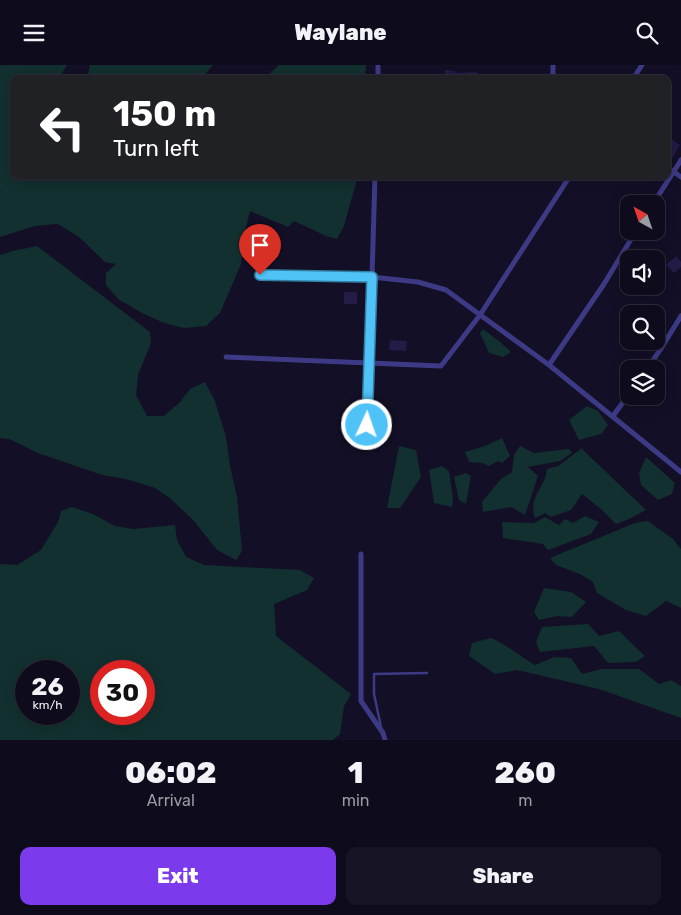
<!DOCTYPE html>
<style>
body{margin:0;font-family:Rubik,sans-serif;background:#171425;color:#f1f3f6;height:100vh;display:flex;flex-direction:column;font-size:19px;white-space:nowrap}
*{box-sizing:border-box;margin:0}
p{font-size:16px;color:#9b9ba3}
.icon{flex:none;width:28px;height:28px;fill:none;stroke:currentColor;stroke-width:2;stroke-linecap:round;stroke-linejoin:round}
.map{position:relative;height:675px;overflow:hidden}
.drawer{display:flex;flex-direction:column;background:#0e0b1c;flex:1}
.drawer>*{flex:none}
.guide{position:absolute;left:10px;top:10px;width:661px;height:105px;border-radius:10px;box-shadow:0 2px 12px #0003,0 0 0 1px #2e2b3b;background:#202124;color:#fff;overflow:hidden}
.needle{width:32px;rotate:320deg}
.controls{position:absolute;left:620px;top:130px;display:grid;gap:10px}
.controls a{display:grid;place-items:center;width:45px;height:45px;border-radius:10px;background:#0e0b1c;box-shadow:0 2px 12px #0003,0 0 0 1px #2e2b3b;font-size:25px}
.speed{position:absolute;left:15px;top:595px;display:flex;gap:10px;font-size:25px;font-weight:700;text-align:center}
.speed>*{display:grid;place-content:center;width:65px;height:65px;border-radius:50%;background:#0e0b1c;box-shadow:0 2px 12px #0003,0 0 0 1px #2e2b3b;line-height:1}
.speed small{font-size:12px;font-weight:400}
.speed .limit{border:8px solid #d22;background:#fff;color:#111}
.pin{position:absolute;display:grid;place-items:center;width:42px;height:42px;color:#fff;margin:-51px -21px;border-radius:50% 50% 50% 0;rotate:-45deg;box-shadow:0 0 5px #0007}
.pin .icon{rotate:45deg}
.me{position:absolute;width:55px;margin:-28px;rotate:3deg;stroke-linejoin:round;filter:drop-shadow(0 0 4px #0008)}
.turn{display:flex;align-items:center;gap:18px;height:105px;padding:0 20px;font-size:22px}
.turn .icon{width:65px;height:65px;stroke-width:2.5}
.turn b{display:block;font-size:35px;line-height:42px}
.eta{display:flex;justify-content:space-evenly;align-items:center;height:85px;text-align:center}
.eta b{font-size:30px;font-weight:800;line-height:35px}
.primary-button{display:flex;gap:10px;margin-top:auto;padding:10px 20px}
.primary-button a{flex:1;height:58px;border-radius:10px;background:#7c3aed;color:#fff;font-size:20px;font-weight:800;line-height:58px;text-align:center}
.primary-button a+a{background:#171425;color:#f1f3f6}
header{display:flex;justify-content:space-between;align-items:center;height:65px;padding:0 20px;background:#0e0b1c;font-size:22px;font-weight:800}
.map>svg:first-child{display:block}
.green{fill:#12302f;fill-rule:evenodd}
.building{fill:#241b47}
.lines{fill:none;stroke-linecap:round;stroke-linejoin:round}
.service{stroke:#3d3a85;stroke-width:2.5}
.minor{stroke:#3d3a85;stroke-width:5}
.route-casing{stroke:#337fa1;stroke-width:12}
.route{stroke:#4fc3f7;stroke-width:9}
</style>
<header><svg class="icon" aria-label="menu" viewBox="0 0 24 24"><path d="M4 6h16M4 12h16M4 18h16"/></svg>Waylane<svg class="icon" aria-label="search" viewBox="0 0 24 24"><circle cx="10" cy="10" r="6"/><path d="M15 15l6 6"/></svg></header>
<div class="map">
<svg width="681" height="675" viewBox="0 0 681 675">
<rect width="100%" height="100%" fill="#130f26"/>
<path class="green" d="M0 0H67L61 10 62 14H14V111H358L344 161 337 174 326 171 294 156 288 162 250 146 245 167 241 199 220 248 206 261 184 263 164 258 142 248 118 234 106 220V208L116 199 105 197 79 172 58 159 35 161 0 172Z
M90 0H213L201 14H87Z
M279 0H366L365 14H264Z
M37 181 150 267 151 278 138 310 136 330 147 351H164L180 337 190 324 205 317 215 336 226 372 230 401 237 432 242 486 236 495 217 485 194 456 171 434 155 423 126 414 102 410 38 388 9 374 0 373V190L13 186Z
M483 264 500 277 511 287 503 292 489 288 480 268Z
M587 341 598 346 608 360 601 369 579 375 569 355Z
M502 373 510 391 502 398 498 396 489 401 482 398 469 397 465 387 485 381Z
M399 381 416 385 421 412 400 443H387Z
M520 381 534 388 569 384 572 388 560 396 528 402 538 411 525 450 511 442 483 447 482 437 501 414 512 407 514 390Z
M582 383V384L646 445 629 454 616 459 601 444 582 429 571 445 551 452 545 448 535 453C528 431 545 424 547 404L558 401Z
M646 392 675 418 672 429 658 435 641 420 639 408Z
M442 401 449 406 453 434 452 442 434 438 429 405Z
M466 408 471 411 466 439 459 435 454 412Z
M72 442 93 449 115 461 133 464 175 460 177 475 186 492 204 500 300 505 314 513 307 525 274 539 276 571 351 629 344 641 340 669 333 675H0V499L17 500 41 485 58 457 61 446ZM26 606H69V649H26ZM101 606H144V649H101Z
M585 451 599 457 591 469 548 485 543 479 503 473 502 457 534 458 545 452 559 460 565 454 573 458Z
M648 456 673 474 681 484V543L666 536 646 551 626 545 597 528 593 517 580 509 556 500 550 493 635 458Z
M544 523 571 527 586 537 572 552 557 551 539 555 534 547Z
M588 559 599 571 619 566 645 591 636 597 608 598 594 581 540 587 536 577 542 562Z
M491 573C507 580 520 591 535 600L554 592 571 593 582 609 601 604H639L659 619 671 615 681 621V653L599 624 517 605 495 609 469 591 472 578Z"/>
<path class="building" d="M445 5 455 6V8L477 7V14H445Z
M668 72 680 80 671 95 668 93Z
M676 191 681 197V202L674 208 666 200Z
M622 198 629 202V219L619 213 622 207 618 204Z
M344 227H357V239H344Z
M390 275 407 276 406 286 389 285Z"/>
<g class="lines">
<path class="service" d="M381 662 374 629V609L427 608"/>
<path class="minor" d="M378 14V0
M553 14V0
M633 14 642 0
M668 103 681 112
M375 111 372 212 418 217 446 225 549 300 681 407
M653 139 681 95
M261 211 372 212 367 360
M226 292 441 301 480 250 570 111
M549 300 604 219 636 166
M647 304 662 282 681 251
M613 351 629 329
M361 489V636L383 668 385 675"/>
</g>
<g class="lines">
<g class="route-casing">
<path id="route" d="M260 210 372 212 367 360"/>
</g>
<use href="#route" class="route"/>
</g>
</svg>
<div class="controls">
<a><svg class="needle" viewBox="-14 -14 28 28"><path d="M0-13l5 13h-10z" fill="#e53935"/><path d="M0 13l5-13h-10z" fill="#9b9ba3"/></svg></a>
<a><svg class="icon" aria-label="sound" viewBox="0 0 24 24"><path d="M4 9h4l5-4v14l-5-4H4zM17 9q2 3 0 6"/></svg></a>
<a><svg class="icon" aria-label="search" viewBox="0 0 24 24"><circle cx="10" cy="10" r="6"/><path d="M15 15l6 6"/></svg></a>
<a><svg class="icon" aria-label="layers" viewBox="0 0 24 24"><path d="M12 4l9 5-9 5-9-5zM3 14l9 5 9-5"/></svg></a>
</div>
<div class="speed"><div>26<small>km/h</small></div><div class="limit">30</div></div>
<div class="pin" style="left:260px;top:210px;background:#d93025"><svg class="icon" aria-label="arrive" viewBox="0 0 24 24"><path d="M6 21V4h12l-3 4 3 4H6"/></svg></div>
<svg class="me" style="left:367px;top:360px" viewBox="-20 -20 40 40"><circle r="17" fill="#4fc3f7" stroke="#fff" stroke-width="3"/><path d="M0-11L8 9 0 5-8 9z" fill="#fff"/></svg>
<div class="guide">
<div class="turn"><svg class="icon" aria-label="left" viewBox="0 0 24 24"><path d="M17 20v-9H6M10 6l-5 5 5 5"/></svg><div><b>150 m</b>Turn left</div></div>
</div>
</div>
<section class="drawer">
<div class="eta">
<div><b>06:02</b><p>Arrival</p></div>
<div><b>1</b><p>min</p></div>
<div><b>260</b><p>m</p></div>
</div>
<div class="primary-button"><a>Exit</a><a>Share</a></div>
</section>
